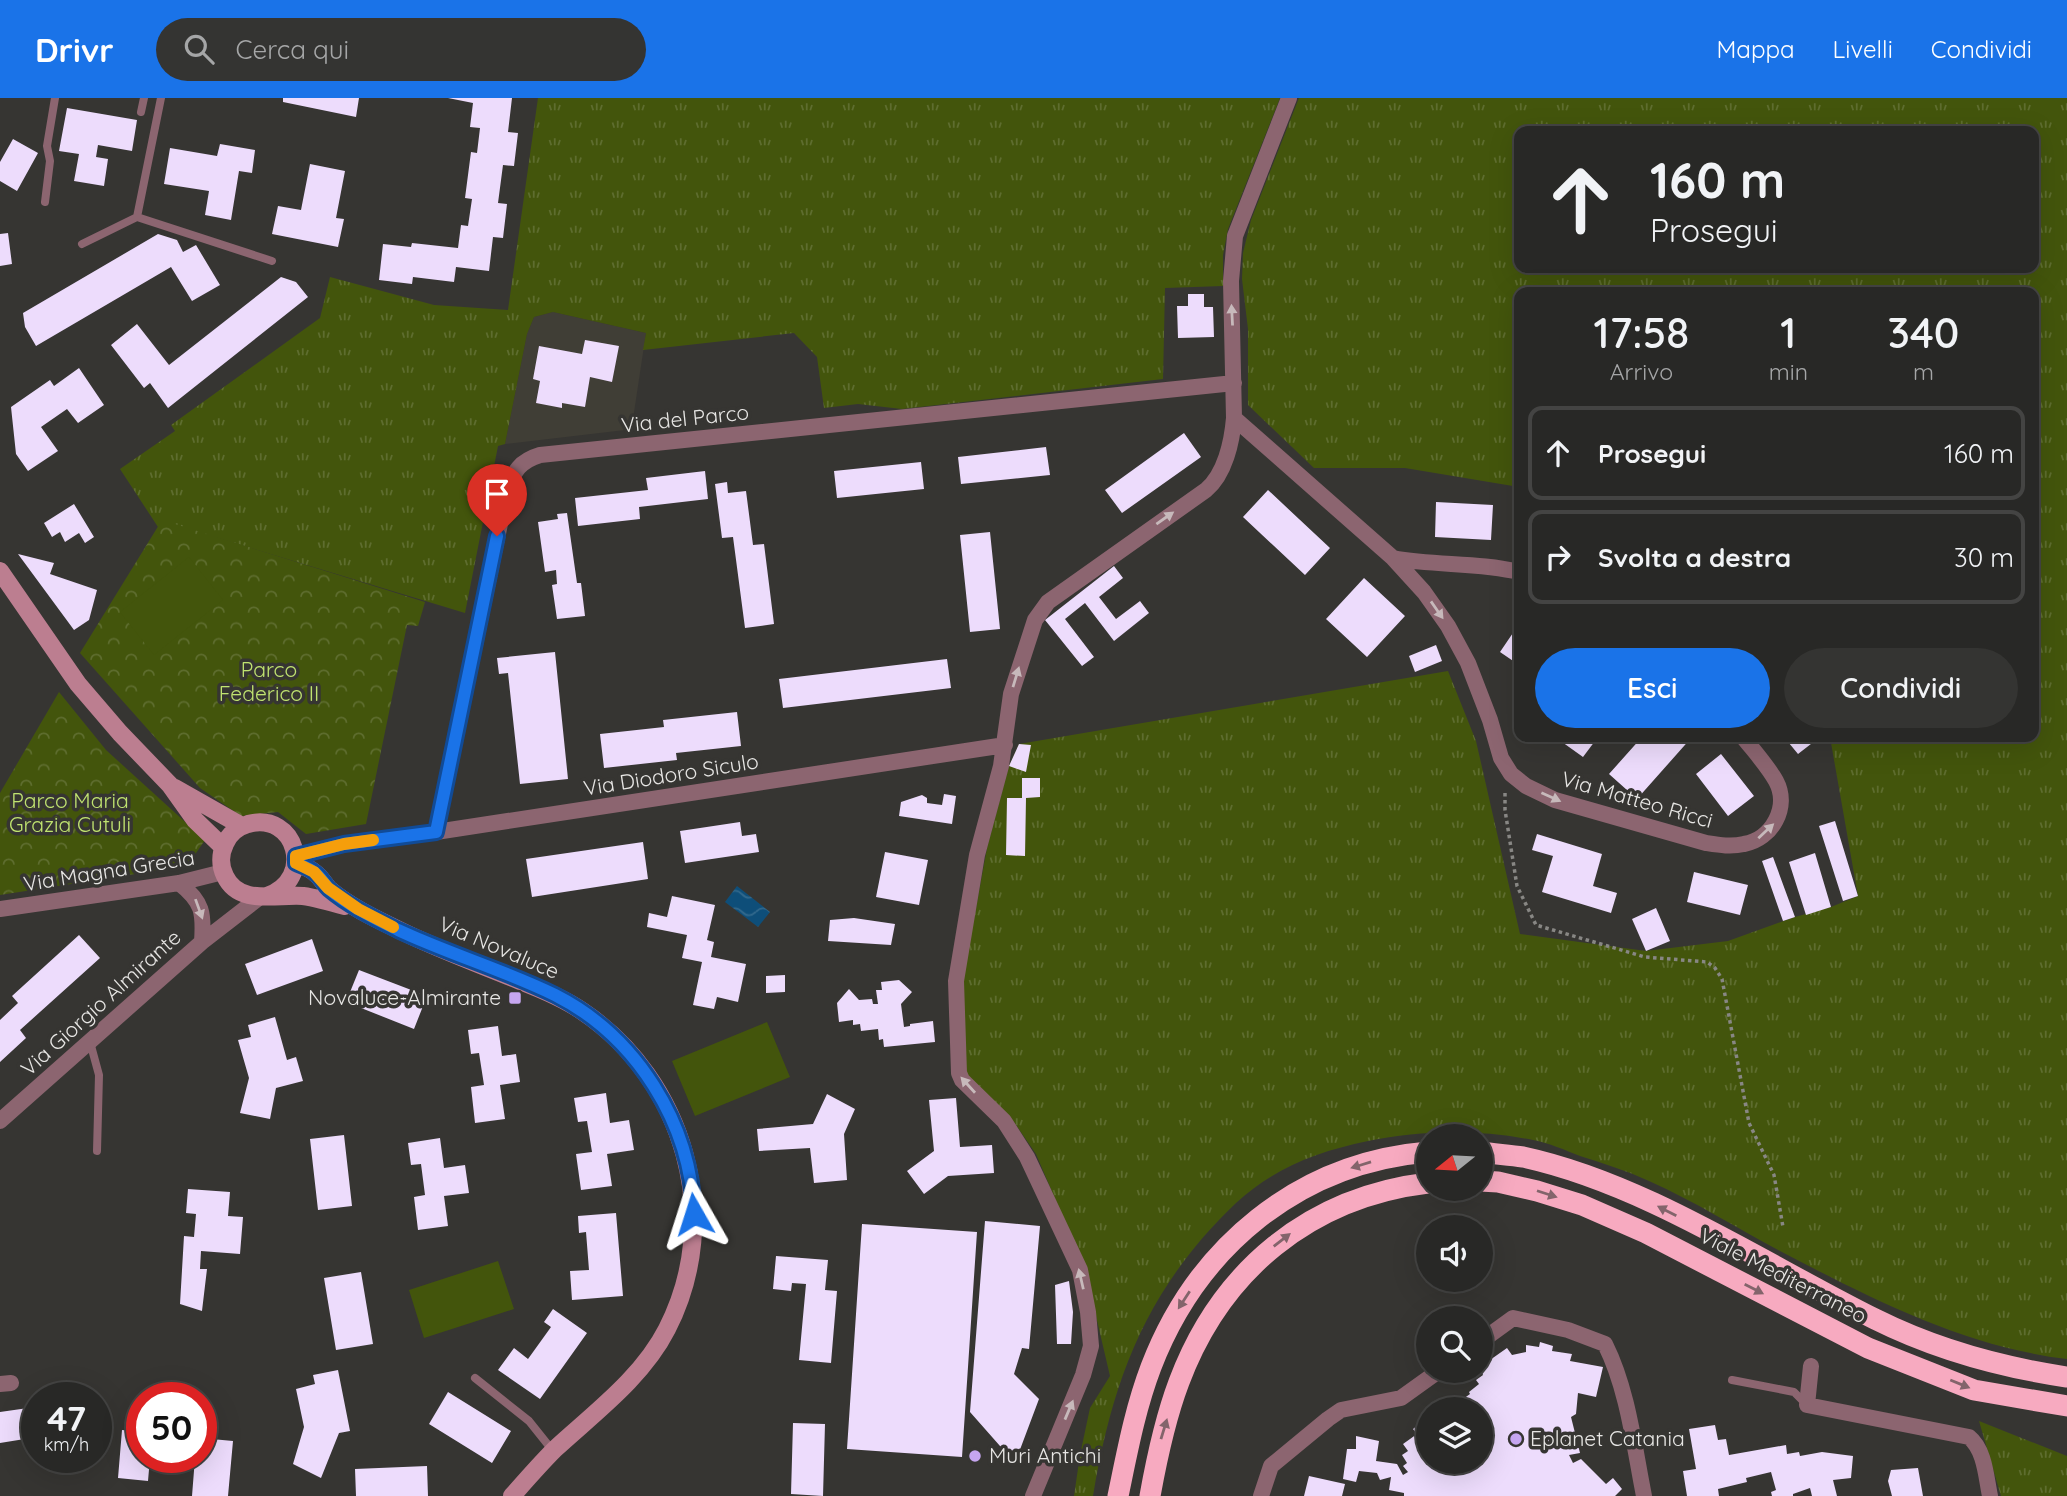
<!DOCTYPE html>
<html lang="it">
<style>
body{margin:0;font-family:Quicksand,sans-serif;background:#343432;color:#f1f3f6;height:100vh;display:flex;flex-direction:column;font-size:26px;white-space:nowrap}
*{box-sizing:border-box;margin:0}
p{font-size:23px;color:#a5a6a7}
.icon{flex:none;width:38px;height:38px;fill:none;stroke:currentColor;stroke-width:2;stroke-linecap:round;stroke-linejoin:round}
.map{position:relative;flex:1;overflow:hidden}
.panel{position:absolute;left:1514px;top:189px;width:525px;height:455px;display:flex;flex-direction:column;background:#282826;border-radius:14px;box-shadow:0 7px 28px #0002,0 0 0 2px #444443}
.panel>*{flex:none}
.top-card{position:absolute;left:1514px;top:28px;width:525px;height:147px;border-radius:14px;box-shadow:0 7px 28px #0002,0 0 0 2px #444443;background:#282826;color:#f1f3f6;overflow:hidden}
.needle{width:46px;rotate:252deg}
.tools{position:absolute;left:1416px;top:1026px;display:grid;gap:14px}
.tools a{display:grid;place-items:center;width:77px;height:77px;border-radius:50%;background:#282826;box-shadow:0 7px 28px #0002,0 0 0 2px #444443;font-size:35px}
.speed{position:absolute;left:21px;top:1284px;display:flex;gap:14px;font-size:35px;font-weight:700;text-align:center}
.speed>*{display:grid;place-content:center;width:91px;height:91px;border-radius:50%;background:#282826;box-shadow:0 7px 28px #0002,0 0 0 2px #444443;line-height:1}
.speed small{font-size:18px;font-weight:400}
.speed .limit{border:10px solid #d22;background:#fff;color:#111}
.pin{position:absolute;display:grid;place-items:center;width:60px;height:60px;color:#fff;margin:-72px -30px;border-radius:50% 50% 50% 0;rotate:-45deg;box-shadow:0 0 7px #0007}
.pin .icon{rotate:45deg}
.me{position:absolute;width:77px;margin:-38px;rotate:354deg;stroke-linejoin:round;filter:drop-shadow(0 0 5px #0008)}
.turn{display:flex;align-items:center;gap:24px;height:147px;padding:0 21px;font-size:32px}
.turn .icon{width:91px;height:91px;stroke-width:2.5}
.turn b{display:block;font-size:49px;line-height:60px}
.eta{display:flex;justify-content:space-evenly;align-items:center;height:119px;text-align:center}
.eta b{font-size:42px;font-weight:600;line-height:49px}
.primary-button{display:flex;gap:14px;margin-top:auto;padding:14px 21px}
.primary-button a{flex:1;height:80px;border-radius:42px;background:#1a73e8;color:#fff;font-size:28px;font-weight:600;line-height:80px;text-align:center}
.primary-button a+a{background:#343432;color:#f1f3f6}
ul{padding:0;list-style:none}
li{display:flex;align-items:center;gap:21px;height:94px;margin:0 14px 10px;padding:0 7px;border:4px solid #444443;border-radius:14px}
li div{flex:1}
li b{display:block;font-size:26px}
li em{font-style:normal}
header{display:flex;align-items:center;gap:42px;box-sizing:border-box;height:98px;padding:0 35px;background:#1a73e8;color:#fff}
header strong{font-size:33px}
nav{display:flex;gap:38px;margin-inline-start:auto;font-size:24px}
.search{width:490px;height:63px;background:#343432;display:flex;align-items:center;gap:18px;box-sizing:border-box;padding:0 24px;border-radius:38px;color:#a5a6a7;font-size:26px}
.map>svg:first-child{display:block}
.built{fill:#403e36}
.grass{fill:url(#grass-tufts);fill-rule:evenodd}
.park{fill:url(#park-crowns)}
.pitch{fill:#43550c}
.water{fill:url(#water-waves)}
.building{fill:#eddcfc}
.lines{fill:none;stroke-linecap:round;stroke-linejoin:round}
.path{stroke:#888784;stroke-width:3.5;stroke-dasharray:3.5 3.5;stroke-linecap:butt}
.lane{stroke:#8c6570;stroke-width:8}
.street{stroke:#8c6570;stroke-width:16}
.secondary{stroke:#bc7e90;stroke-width:18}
.highway{stroke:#f7aac0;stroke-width:21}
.oneway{fill:#c7b9bb}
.oneway2{fill:#83646b}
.route-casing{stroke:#114b97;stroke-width:18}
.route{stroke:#1a73e8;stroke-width:12}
.slow{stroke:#f59e0b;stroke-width:12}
.poi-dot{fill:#c6a6f0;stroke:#363532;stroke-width:2.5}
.labels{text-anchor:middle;stroke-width:7;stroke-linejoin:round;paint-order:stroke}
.street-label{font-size:21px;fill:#e7e6e4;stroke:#363532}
.park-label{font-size:21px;fill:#c0e370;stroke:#363532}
.poi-label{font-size:21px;fill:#e7e6e4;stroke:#363532;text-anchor:start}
</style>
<header>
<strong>Drivr</strong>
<div class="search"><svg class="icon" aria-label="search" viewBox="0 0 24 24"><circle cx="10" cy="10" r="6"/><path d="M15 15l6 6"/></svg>Cerca qui</div>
<nav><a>Mappa</a><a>Livelli</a><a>Condividi</a></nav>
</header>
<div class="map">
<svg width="2067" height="1398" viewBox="0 0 2067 1398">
<defs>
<pattern id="grass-tufts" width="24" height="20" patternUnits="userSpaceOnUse" patternTransform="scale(1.75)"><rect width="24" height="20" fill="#43550c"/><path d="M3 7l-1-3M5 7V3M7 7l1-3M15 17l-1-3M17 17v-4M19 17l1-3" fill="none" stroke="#5e6d2f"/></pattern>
<pattern id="park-crowns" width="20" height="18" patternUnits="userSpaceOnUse" patternTransform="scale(1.75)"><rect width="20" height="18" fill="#43550c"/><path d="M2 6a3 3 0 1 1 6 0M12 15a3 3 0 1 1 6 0" fill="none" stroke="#5e6d2f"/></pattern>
<pattern id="water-waves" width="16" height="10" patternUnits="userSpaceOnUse" patternTransform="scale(1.75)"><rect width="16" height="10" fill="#0e4e79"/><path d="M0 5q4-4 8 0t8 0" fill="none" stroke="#31688c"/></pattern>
</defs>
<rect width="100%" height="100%" fill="#363532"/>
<path class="built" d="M553 214 646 235 633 321 625 332 505 346 527 236 534 219Z"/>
<path class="grass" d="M538 0H1280L1228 131 1223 157V188L1165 190 1163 281 902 311 858 306 824 310 817 259 794 235 643 252 646 235 553 214 534 219 527 236 505 346 498 348 465 515 162 423 158 429 120 371 175 333 171 327 320 220 330 179 434 207 508 212Z
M1299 0H2067V1261C1965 1249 1870 1200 1780 1153 1737 1130 1694 1103 1649 1083 1627 1073 1603 1065 1580 1058 1565 1052 1549 1045 1533 1042 1479 1031 1421 1032 1368 1043 1316 1054 1276 1069 1236 1105 1147 1190 1113 1279 1093 1398H1074L1080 1357 1090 1310 1110 1278 1085 1171 1036 1056 1014 1024 967 977 965 972 962 887 987 750 1009 668 1019 646 1448 573 1476 643 1520 836 1646 853 1728 843 1795 819 1831 809 1858 798 1830 639H2034V194H1519V389L1405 370H1314L1248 307V231L1242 181 1243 155 1251 122ZM1519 33H2034V170H1519Z
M1979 1323 2067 1358V1398H2001Z"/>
<path class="park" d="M162 422 425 504 418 528 407 527 366 726 306 736 278 714 241 718 200 690 80 555Z
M59 594 106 652 205 742 187 768 0 797V695Z"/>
<path class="pitch" d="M189 459 223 502 154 557 120 514Z
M767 924 790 979 695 1018 672 963Z
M498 1163 514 1211 424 1240 409 1192Z"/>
<path class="water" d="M737 788 770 814 758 829 725 804Z"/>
<path class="building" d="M283 0H359L356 19 283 4Z
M448 0H512L508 34 518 35 514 68 503 67 498 105 507 106 503 140 493 139 489 173 456 169 454 184 413 179 412 186 379 182 383 146 411 149 412 145 458 150 461 127 468 128 472 101 465 100 471 54 477 55 480 30 470 29 473 5Z
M67 10 137 22 132 53 98 47 96 59 108 61 104 88 74 83 79 56 59 53Z
M13 41 38 55 17 93 0 83V64Z
M220 46 255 52 252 75 239 73 231 122 205 117 209 93 164 86 170 50 217 58Z
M310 66 345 73 336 120 344 121 338 149 272 136 278 108 301 112Z
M8 135 12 166 0 168V136Z
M158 136 177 142 183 154 196 147 220 187 192 203 171 169 36 248 25 229 23 215Z
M281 179 296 184 308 199 168 310 150 285 144 290 111 247 137 226 169 267Z
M1188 196H1204V209H1213L1214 239 1178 240 1177 208H1188Z
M585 242 619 248 612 284 590 279 585 309 562 305V310L536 305 540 283 533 281 539 248 582 256Z
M79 270 104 307 78 325 67 311 41 329 58 353 28 373 16 356 11 309 50 282 54 288Z
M1184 335 1201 359 1122 415 1105 392Z
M1046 349 1050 377 961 386 958 359Z
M921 364 924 391 837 400 834 373Z
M705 373 708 401 639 409 640 421 578 428 575 400 648 392 646 380Z
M727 384 728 395 746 393 753 447 764 446 774 526 745 530 733 439 722 440 715 386Z
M1268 392 1330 450 1305 477 1243 419Z
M1436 404 1493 407 1491 442 1435 439Z
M74 406 94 439 85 445 79 435 65 444 60 434 52 439 44 425Z
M567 415 577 485H581L585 518 557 521 552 487 557 486 556 472 545 474 538 424 558 421 557 416Z
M990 434 1000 531 970 534 960 437Z
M18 456 54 465 50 476 97 492 89 522 74 532Z
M1114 468 1123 480 1099 499 1116 521 1140 503 1149 515 1114 543 1085 505 1065 521 1094 559 1082 568 1045 522Z
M1364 480 1405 518 1367 559 1326 521Z
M1519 526V567L1500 554Z
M1436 547 1442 563 1415 574 1409 558Z
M555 554 568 681 520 686 508 575 499 576 497 560Z
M947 561 951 590 783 610 779 581Z
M737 614 741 648 676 655 677 662 604 670 600 636 664 629 663 622Z
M1555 639H1598L1583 659Z
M1642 639H1692L1637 701 1609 676Z
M1784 639H1820L1798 656Z
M1019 646 1031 647 1026 674 1009 668Z
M1721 656 1754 698 1728 718 1696 676Z
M1022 680H1040V699L1026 700 1025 758 1006 757 1007 700H1022Z
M944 696 956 698 952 726 899 718 901 704 922 697 927 700V705L942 707Z
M1835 723 1858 798 1843 803 1819 728Z
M740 724 742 738 756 736 759 754 685 765 680 733Z
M1537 736 1602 756 1593 788 1617 795 1611 815 1542 794 1553 758 1532 752Z
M643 744 648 781 532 799 526 761Z
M885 754 928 762 919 807 876 799Z
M1815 755 1831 809 1806 817 1789 764Z
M1773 759 1795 819 1783 823 1762 763Z
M1694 774 1748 787 1740 817 1687 804Z
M672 798 715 807 707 842 714 844 711 859 746 866 738 904 717 899 714 911 693 907 702 864 682 860 687 837 647 829 649 815 667 819Z
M1656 810 1670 843 1646 853 1632 821Z
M854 820 895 826 891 847 828 843 830 822Z
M79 837 100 860 20 932 26 940 0 964V922L18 905 12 898Z
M312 841 323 873 257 897 245 866Z
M359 872 427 898 414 931 346 904Z
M785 877V894L766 895V878Z
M899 882 912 894 901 906 904 929 910 928V926L933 923 935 944 884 949 883 941 879 942 878 931 861 933 860 926 853 927V922L839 924 837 905 849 891 859 902 872 901 873 906H878L876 892H882L881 884Z
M275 919 287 962 296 959 303 983 276 990 270 1021 240 1015 249 980 238 942 251 939 248 927Z
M498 928 502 958 516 956 520 984 500 987 505 1021 475 1025 471 989 484 987 479 955 471 956 468 932Z
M606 995 610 1025 629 1022 634 1052 607 1056 612 1088 581 1092 576 1056 592 1054 587 1023 578 1024 574 1000Z
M827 996 855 1011 844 1036 847 1082 814 1085 810 1050 759 1053 757 1031 813 1026Z
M956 1000 960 1049 992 1047 994 1075 948 1078 924 1096 907 1073 934 1053 929 1002Z
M344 1037 352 1108 318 1112 310 1041Z
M440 1040 444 1070 465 1067 469 1095 444 1098 448 1128 418 1132 414 1099 425 1097 421 1066 411 1067 408 1045Z
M188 1091 230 1094 228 1118 243 1119 240 1156 201 1153 200 1171H207L202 1213 180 1206 184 1138 194 1139 196 1116 186 1115Z
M616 1115 623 1198 572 1202 570 1173 589 1172 586 1134 579 1135 578 1118Z
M985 1123 1040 1128 1029 1251 1022 1250 1014 1276 1039 1301 1015 1365 970 1314Z
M862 1126 977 1134 962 1359 847 1351Z
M776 1158 828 1162 825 1192 837 1193 831 1265 799 1262 806 1186 792 1185 791 1193 773 1191Z
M361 1174 373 1246 336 1252 324 1180Z
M1069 1183 1073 1214 1071 1246H1057L1055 1187Z
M553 1211 587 1235 540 1301 498 1272 514 1250 528 1261 551 1229 544 1224Z
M1540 1244 1553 1248 1552 1253 1572 1256 1570 1263 1603 1269 1596 1299 1578 1295 1576 1316 1571 1319 1580 1355 1569 1357 1573 1365 1581 1361 1606 1386 1613 1380 1622 1391 1615 1398H1404V1395L1389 1392 1391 1379 1380 1382 1377 1375 1359 1373 1356 1384 1343 1381 1347 1351H1356V1338L1379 1343 1376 1363 1397 1366 1403 1377 1408 1374 1403 1368 1407 1365 1402 1357 1408 1353 1403 1346 1417 1336 1413 1331 1428 1319V1363H1480V1311H1449L1470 1296 1469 1294 1479 1286 1476 1282 1483 1277 1480 1269 1507 1250 1512 1257 1526 1254V1247L1539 1249Z
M338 1272 350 1333 339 1335 321 1380 293 1366 304 1329 296 1291 315 1286 313 1277Z
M448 1294 511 1333 492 1365 429 1326Z
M35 1309 37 1339 0 1345V1314Z
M793 1325 825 1326 823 1398 791 1396Z
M1715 1327 1718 1342 1726 1341 1729 1357 1786 1347 1787 1356 1799 1354 1800 1358 1822 1354 1853 1358 1851 1380 1833 1382 1837 1398H1812L1810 1390 1793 1396V1398H1772L1771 1394 1776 1392 1771 1374 1746 1380 1747 1384 1718 1391 1719 1398H1687L1683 1373 1696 1371 1689 1331Z
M122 1332 142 1334V1360H150L148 1383 118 1380Z
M201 1340 233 1343 228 1398H192L195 1360H201Z
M427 1368 428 1398H356L355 1371Z
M1918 1370 1923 1398H1892L1888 1383 1891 1372Z
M1309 1378 1345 1386 1342 1398H1304Z"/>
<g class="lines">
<path class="path" d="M1505 695V712L1517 788 1536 827 1645 859 1707 864 1715 870 1722 881 1749 1025 1774 1077 1783 1129"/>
<path class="lane" d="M141 14 144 0
M45 104 50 63 47 48 55 0
M137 119 161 0
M82 146 137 119 272 163
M90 944 99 977 97 1053
M475 1280 529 1323 553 1353
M1732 1282 1794 1294 1807 1307"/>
<path class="street" d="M1234 320 1393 460 1424 494 1448 528 1468 565 1490 622 1501 660 1511 676 1526 688 1555 702 1706 745C1719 747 1731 749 1744 746 1772 741 1790 709 1776 683 1767 667 1754 653 1743 639
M1393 460C1435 468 1478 464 1519 474
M436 734 507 392C514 373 520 363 540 357L1234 285
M296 758 344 746 436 734 1005 647
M179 785C203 804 204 815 202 844
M0 811 179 785 223 774
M0 1023 202 844 260 799
M1480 1244 1513 1220 1568 1232 1605 1246C1628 1292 1634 1348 1644 1398
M1811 1268 1807 1307 1969 1339C1985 1352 1986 1379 1990 1398
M0 1286 11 1285
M1033 1398 1083 1277 1091 1248 1088 1214 1080 1172 1027 1059 1004 1023 962 982 959 975 956 883 977 757 1001 668 1011 596 1035 522 1048 504 1206 392C1225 376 1232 344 1234 320L1231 183 1235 138 1289 0
M1261 1398 1271 1368 1328 1321 1341 1312 1401 1300 1440 1272"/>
<path class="secondary" d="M0 473 78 586 120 635 170 687 195 722 223 749
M175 690 242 728
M296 765C302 768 310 770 315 775 321 779 324 786 329 791 349 808 374 820 397 831 437 851 479 866 520 883 541 891 563 900 582 913 685 982 724 1120 667 1231 642 1280 594 1315 555 1351 540 1366 526 1382 512 1398
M267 798C316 781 296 713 248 726 238 729 229 736 225 746 220 756 220 768 225 778 239 808 276 796 303 798 317 800 331 804 345 808"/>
<path class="highway" d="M1480 1054C1494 1056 1509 1057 1523 1059 1644 1085 1764 1166 1875 1221 1935 1251 2000 1269 2067 1279
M1480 1083 1498 1084 1537 1093 1582 1107 1646 1135 1868 1250 1974 1292 2067 1308
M1118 1398C1127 1355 1135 1311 1151 1269 1197 1149 1298 1065 1428 1054
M1150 1398C1157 1359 1165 1321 1179 1284 1221 1172 1310 1099 1428 1085"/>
</g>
<defs><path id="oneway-solid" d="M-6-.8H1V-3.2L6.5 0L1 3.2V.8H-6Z" transform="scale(1.75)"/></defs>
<g class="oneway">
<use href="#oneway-solid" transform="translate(1232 217) rotate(-93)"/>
<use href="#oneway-solid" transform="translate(1165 420) rotate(-35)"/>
<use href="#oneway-solid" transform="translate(1437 512) rotate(55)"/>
<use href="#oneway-solid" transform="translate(1016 579) rotate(-73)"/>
<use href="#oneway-solid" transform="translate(1551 699) rotate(24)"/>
<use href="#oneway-solid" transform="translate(1766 733) rotate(-43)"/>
<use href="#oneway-solid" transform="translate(199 811) rotate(70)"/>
<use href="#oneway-solid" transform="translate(968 987) rotate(-132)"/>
<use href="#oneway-solid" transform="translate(1081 1181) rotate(-103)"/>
<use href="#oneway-solid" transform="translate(1069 1312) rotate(-67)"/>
</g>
<g class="oneway2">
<use href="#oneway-solid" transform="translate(1361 1067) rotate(163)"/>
<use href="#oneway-solid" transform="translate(1547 1096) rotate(18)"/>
<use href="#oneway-solid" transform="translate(1667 1113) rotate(-153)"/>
<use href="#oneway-solid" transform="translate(1282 1142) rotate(-38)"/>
<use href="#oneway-solid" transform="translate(1754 1191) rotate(27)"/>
<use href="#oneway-solid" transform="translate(1184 1202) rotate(123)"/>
<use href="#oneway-solid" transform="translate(1960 1286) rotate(22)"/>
<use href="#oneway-solid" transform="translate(1164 1331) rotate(-73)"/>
</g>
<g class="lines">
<g class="route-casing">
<path id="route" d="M497 438 436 734 344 746 296 758V765C302 768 310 770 315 775 321 779 324 786 329 791 349 808 374 820 398 832 449 856 504 872 555 897 636 938 691 1025 694 1116"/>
</g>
<use href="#route" class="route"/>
<path class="slow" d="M373 742 344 746 296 758V765L314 774 328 790 358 811 393 829"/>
</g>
<g class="poi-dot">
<rect x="508" y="893" width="14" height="14" rx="3.5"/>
<circle cx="1516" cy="1341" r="7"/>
<circle cx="975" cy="1358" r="7"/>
</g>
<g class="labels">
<g class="street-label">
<text transform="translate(685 321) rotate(-6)" y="7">Via del Parco</text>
<text transform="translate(671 677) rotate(-9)" y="7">Via Diodoro Siculo</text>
<text transform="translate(1637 702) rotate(16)" y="7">Via Matteo Ricci</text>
<text transform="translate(109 773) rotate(-9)" y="7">Via Magna Grecia</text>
<text transform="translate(499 850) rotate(23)" y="7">Via Novaluce</text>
<text transform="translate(101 905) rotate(-42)" y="7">Via Giorgio Almirante</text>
<text transform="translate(1783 1178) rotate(27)" y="7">Viale Mediterraneo</text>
</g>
<g class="park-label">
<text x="269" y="579">Parco<tspan x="269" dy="24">Federico II</tspan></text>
<text x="70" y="710">Parco Maria<tspan x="70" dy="24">Grazia Cutuli</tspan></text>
</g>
<g class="poi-label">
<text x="501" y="907" text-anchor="end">Novaluce-Almirante</text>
<text x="1530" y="1348">Eplanet Catania</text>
<text x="989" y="1365">Muri Antichi</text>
</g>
</g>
</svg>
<div class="tools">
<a><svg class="needle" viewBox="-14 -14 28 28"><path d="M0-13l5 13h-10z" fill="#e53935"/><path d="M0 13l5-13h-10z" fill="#a5a6a7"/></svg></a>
<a><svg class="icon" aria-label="sound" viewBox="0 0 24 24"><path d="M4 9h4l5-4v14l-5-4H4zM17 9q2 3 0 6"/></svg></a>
<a><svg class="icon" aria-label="search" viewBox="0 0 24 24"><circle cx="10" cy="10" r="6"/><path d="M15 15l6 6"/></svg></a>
<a><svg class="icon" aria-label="layers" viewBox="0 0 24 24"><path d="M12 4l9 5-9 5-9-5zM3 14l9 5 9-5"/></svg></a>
</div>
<div class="speed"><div>47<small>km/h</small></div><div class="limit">50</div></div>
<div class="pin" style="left:497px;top:438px;background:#d93025"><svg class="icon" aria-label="arrive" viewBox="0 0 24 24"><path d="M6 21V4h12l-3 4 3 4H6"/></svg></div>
<svg class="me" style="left:694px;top:1116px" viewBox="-20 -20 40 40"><path d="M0-17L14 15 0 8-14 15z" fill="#1a73e8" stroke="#fff" stroke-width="4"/></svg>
<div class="top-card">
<div class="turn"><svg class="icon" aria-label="ahead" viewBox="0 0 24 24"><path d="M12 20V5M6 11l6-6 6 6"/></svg><div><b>160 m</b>Prosegui</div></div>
</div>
<section class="panel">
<div class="eta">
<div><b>17:58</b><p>Arrivo</p></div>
<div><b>1</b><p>min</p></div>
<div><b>340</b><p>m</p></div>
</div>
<ul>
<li><svg class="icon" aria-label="ahead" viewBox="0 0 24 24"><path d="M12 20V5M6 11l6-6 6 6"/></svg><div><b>Prosegui</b></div><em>160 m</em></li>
<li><svg class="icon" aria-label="right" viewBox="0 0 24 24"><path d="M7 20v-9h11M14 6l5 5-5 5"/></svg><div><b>Svolta a destra</b></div><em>30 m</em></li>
</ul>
<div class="primary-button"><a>Esci</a><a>Condividi</a></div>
</section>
</div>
